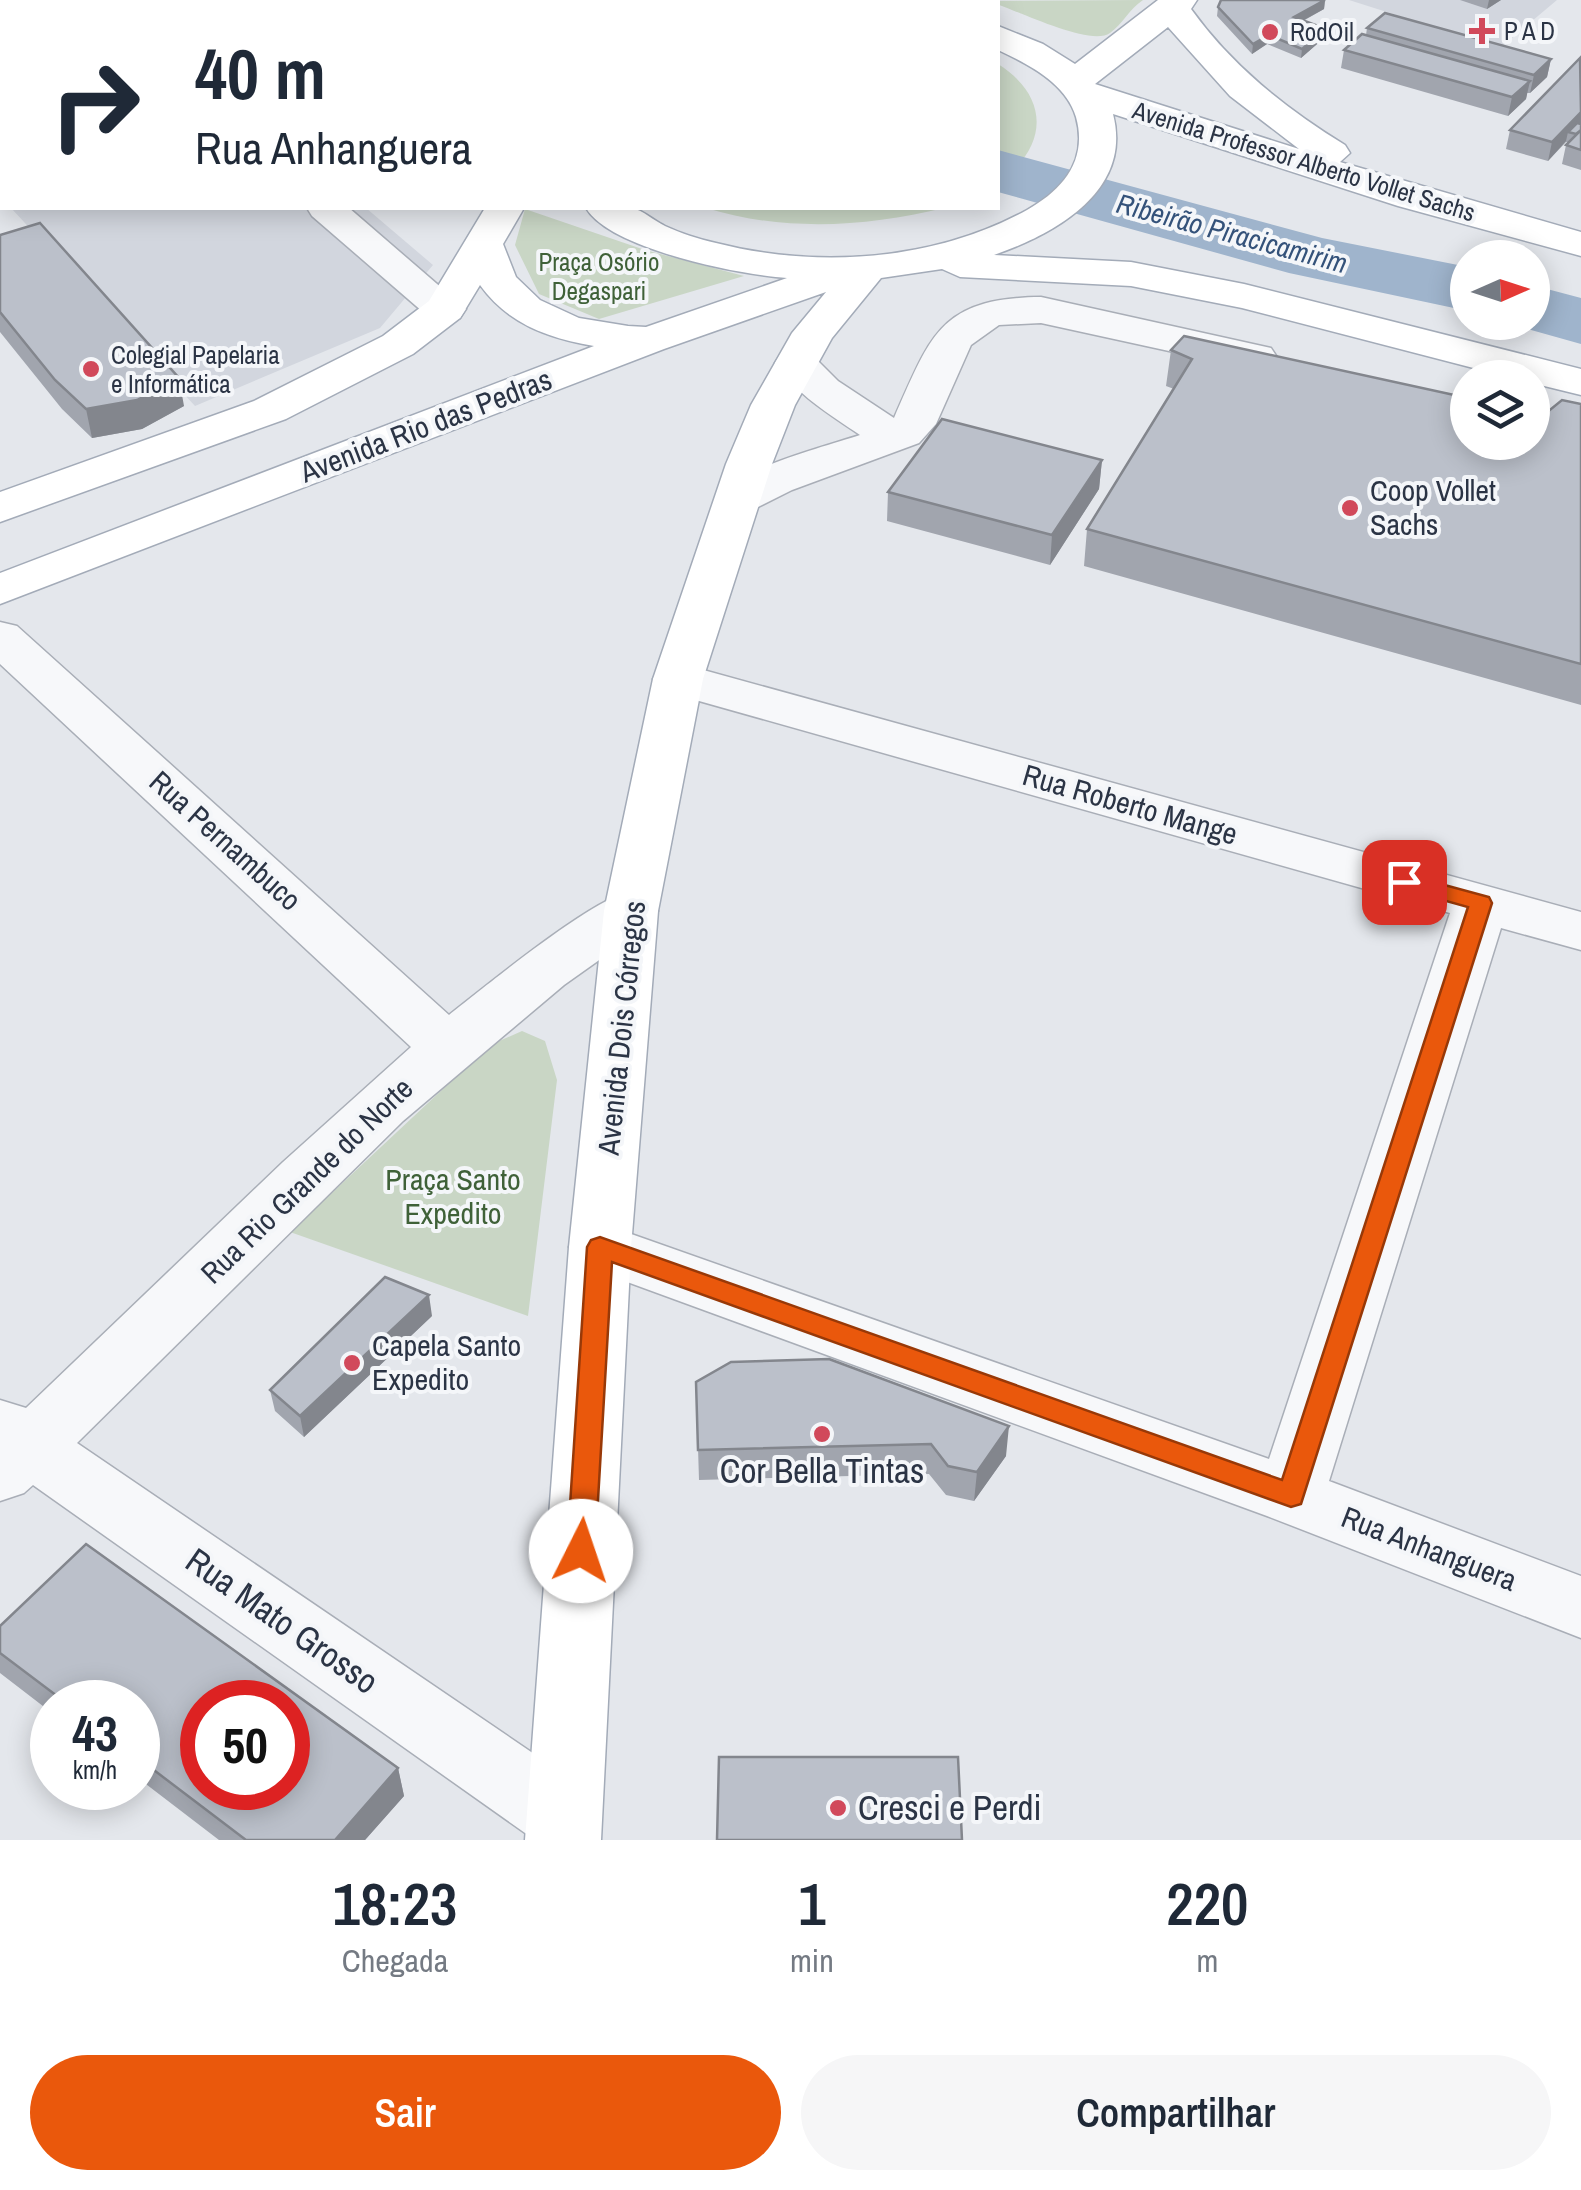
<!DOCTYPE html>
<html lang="pt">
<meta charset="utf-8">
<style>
body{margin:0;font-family:"Archivo Narrow",sans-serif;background:#f6f6f7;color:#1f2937;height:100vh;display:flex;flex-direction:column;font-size:38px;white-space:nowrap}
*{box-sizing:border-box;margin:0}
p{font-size:32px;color:#747a83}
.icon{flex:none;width:55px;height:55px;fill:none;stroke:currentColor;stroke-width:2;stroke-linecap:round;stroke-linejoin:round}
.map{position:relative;height:1840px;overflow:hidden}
.details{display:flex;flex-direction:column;background:#fff;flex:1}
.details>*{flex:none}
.top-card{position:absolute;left:0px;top:0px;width:1000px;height:210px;box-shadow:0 5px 25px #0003;background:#fff;color:#1f2937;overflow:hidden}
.needle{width:65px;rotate:87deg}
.fabs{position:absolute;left:1450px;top:240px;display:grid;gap:20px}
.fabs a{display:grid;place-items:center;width:100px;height:100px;border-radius:50%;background:#fff;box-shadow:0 5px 25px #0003;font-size:50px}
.speed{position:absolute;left:30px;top:1680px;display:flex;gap:20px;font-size:50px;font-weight:700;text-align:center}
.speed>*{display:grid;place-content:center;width:130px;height:130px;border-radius:50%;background:#fff;box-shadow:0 5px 25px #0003;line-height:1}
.speed small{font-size:25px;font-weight:400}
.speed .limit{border:15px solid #d22;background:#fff;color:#111}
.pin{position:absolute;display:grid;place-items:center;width:85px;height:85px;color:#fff;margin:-42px;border-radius:20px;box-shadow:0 5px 15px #0006}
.me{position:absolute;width:110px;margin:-55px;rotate:4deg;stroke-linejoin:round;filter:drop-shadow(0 0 8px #0008)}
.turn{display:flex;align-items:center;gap:35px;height:210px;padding:0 30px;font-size:45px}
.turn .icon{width:130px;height:130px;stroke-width:2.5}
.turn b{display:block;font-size:70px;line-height:85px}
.eta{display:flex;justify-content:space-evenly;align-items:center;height:170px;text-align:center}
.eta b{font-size:60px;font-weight:600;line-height:70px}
.button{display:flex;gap:20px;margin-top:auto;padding:20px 30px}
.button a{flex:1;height:115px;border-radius:60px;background:#ea580c;color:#fff;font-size:40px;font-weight:600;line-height:115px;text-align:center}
.button a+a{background:#f6f6f7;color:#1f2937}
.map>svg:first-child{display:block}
.built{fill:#d2d6de}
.green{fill:#c9d6c5}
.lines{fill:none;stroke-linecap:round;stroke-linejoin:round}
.river{fill:#9fb4cc;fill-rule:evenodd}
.minor-casing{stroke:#a9aeb7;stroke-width:3}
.major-casing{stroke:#a3abb8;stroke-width:3}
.minor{fill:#f7f8fa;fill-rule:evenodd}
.major{fill:#fff;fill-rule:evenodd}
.wall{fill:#a1a5ae}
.shaded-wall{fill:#83868d}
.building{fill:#bbc0ca;stroke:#83868d;stroke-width:2.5;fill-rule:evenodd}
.route{fill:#ea580c;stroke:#983908;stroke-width:2.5}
.poi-dot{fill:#d1495b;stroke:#f4f6f9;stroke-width:4}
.labels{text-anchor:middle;stroke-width:8;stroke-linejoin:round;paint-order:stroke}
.far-poi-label{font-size:25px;fill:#2b3445;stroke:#f4f6f9;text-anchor:start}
.far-street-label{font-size:25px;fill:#2b3445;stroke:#f4f6f9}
.far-park-label{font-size:25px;fill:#3f6138;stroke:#f4f6f9}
.far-water-label{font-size:28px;font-style:italic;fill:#34527a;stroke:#f4f6f9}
.street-label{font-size:30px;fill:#2b3445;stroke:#f4f6f9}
.poi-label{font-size:30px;fill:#2b3445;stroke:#f4f6f9;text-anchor:start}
.park-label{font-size:30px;fill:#3f6138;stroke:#f4f6f9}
.near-poi-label{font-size:35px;fill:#2b3445;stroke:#f4f6f9}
.near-street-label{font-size:35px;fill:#2b3445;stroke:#f4f6f9}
</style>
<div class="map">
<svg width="1581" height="1840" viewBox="0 0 1581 1840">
<rect width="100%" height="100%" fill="#e4e7ec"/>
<path class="built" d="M1349 0H1557L1500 48Z
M11 208H366L433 265 380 328 195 406Z"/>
<path class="green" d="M0 0H439L443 2H2L0 38Z
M1143 0C1129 9 1123 24 1110 33 1089 48 1009 6 987 1Z
M998 64C1051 97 1048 149 998 182Z
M706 208H944C866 227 784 232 706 208Z
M525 209 645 250 744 276 599 319 539 294 515 245Z
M522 1031 545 1041 557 1080 528 1316 290 1232 490 1045Z"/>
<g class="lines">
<path class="river" d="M309 0H384L385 2H311Z
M998 150 1322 238 1468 267V311L1289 273 998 192Z
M1532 285 1581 298V344L1506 323 1532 322Z"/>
<g class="minor-casing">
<path id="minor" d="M868 0H905L906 2H869Z
M307 208H349L466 309 460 318 445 322 430 318 312 216Z
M1041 297 1271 348 1277 357 1271 366 1256 370 1041 323 999 325 971 345 936 424 919 443 792 490 756 508 740 512 724 508 717 498C738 468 824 447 860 435 829 414 796 394 775 363L781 354 796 350 811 354 838 381 894 418C931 335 940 298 1041 297Z
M0 622 17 626 449 1015C481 990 594 897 628 893 635 892 643 896 650 898L658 911 650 924 564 985 403 1121 77 1443 590 1792 601 1817 591 1840H535L33 1485 24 1493 0 1501V1400L26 1408 283 1162 411 1047 0 664Z
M678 663 1581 912V950L1501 928 1329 1481 1581 1576V1638L1267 1516 578 1264 569 1247 578 1230 600 1223 1269 1459 1450 913 660 690 653 679 660 668Z"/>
</g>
<g class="major-casing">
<path id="major" d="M444 0H479L480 2H445Z
M667 0H711L712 2H668Z
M1158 0H1197L1191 9C1232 66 1285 108 1345 145L1350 153 1340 162 1581 232V256L1398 206 1113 114C1133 191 1055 234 994 255L1131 262 1244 284 1581 369V395L1532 383V378H1512L1242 308 1131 286 960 277 942 269 881 278 832 338 795 405 772 464 703 679 658 911 631 1247 601 1840H525L569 1247 604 911 653 679 726 464 751 405 792 333 826 292 664 349 0 604V573L594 346C548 338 508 324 480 285L460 318 413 354 286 419 0 522V492L254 401 383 336 429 301 485 208H524L503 244 516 277 540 300 579 318 628 326 646 327 787 278C740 275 610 249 586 208 600 208 618 205 632 208 643 210 654 221 665 226 680 233 699 239 716 243 818 269 934 261 1027 210 1063 190 1088 160 1076 117 1066 83 1028 64 998 50V26L1043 44 1075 64ZM1168 27 1230 96 1299 149 1095 84Z"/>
</g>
<use href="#minor" class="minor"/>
<use href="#major" class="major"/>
</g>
<path class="wall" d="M1325 0 1324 9 1303 21 1326 29 1324 38 1301 58 1267 44 1252 54 1217 16 1218 7Z
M1460 0H1501L1487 9Z
M1367 28 1551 59 1547 77 1530 93H1527L1526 99 1508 116 1341 68 1344 50 1366 35Z
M1581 58V170L1562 164 1566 145 1569 142H1566L1548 161 1506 149 1510 130Z
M0 235 184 406 142 429 92 438 62 409 0 332Z
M1171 350 1545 414 1581 404V705L1084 566 1087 529 1174 389 1166 386Z
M1102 460 1099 489 1050 565 887 521 888 492Z
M432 1316 304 1437 275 1411 270 1390Z
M696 1382 1006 1456 974 1501 946 1495 929 1474 699 1480Z
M0 1626 398 1768 404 1796 365 1840H219L138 1778V1702H52V1713L0 1673Z"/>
<path class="shaded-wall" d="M1325 0 1324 9 1293 26 1294 17Z
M1489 0H1501L1487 9Z
M1326 29 1324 38 1301 58 1302 49Z
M1269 35 1267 44 1252 54 1253 44Z
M1551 59 1547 77 1530 93 1534 75Z
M1530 81 1526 99 1508 116 1512 97Z
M1581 112V126L1568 132 1566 141 1548 161 1552 142Z
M179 378 184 406 142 429 92 438 86 409Z
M1102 460 1099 489 1050 565 1052 535Z
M429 1295 432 1316 304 1437 300 1416Z
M1009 1426 1006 1456 974 1501 977 1472Z
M398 1768 404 1796 365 1840H335Z"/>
<path class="building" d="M1221 0H1325L1294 17 1326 29 1302 49 1269 35 1253 44 1218 7Z
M1385 13 1551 59 1534 75 1367 28Z
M1362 34 1530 81 1512 97 1344 50Z
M1580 58 1581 112 1552 142 1510 130Z
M1577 123 1581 124V130L1576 134 1568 132Z
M1581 130V150L1566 145Z
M40 223 179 378 137 400 86 409 55 380 0 312V235Z
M1184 336 1468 398V442H1532V412L1545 414 1562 400 1581 404V664L1087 529 1192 359 1171 350Z
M942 419 1102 460 1052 535 888 492Z
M385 1277 429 1295 300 1416 270 1390Z
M829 1359 1009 1426 977 1472 948 1466 931 1444 698 1450 696 1382 731 1362Z
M86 1544 398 1768 335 1840H246L138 1758V1702H65L0 1653V1626ZM202 1702H288V1788H202Z
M719 1757H958L962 1840H717Z"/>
<path class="route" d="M1404 874 1489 897 1492 903 1301 1504 1291 1507 612 1262 595 1551 591 1560 581 1563 571 1560 567 1551 587 1247 591 1240 600 1237 1282 1480 1468 907 1396 887 1393 882 1396 876Z"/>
<g class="poi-dot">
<path d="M1477 16h10v10h10v10h-10v10h-10v-10h-10v-10h10z"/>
<circle cx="1270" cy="32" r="10"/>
<circle cx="91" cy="369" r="10"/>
<circle cx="1350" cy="508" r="10"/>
<circle cx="352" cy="1363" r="10"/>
<circle cx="822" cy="1434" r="10"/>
<circle cx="838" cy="1808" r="10"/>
</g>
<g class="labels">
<g class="far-poi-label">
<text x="1504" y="40">P A D</text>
<text x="1290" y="41">RodOil</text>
<text x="111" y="364">Colegial Papelaria<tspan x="111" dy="29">e Informática</tspan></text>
</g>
<g class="far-street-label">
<text transform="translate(1304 161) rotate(17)" y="9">Avenida Professor Alberto Vollet Sachs</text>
</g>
<g class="far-park-label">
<text x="599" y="271">Praça Osório<tspan x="599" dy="29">Degaspari</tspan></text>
</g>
<g class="far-water-label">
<text transform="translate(1232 233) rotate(15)" y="10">Ribeirão Piracicamirim</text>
</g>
<g class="street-label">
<text transform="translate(426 426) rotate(-21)" y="10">Avenida Rio das Pedras</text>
<text transform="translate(1130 805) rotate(16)" y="10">Rua Roberto Mange</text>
<text transform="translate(225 841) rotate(42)" y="10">Rua Pernambuco</text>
<text transform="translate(622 1028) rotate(-84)" y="10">Avenida Dois Córregos</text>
<text transform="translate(307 1181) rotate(-44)" y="10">Rua Rio Grande do Norte</text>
<text transform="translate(1429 1549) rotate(21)" y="10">Rua Anhanguera</text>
</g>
<g class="poi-label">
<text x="1370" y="501">Coop Vollet<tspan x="1370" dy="34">Sachs</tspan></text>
<text x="372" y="1356">Capela Santo<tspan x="372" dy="34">Expedito</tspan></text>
</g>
<g class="park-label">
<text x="453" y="1190">Praça Santo<tspan x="453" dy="34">Expedito</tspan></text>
</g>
<g class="near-poi-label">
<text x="822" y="1483">Cor Bella Tintas</text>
<text x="858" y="1820" text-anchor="start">Cresci e Perdi</text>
</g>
<g class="near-street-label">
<text transform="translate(282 1621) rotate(35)" y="12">Rua Mato Grosso</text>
</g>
</g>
</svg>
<div class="fabs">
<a><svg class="needle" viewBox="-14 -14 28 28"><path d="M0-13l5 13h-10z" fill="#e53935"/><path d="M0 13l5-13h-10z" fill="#747a83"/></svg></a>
<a><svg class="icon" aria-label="layers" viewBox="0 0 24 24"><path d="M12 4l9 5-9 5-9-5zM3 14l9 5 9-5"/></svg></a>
</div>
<div class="speed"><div>43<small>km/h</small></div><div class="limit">50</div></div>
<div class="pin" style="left:1404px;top:882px;background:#d93025"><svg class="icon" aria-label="arrive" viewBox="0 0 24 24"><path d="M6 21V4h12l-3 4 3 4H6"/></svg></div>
<svg class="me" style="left:581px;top:1551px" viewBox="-20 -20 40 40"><circle r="19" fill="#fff"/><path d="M0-13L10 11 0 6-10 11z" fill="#ea580c"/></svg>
<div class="top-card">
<div class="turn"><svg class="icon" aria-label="right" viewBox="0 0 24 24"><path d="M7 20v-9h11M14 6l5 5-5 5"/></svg><div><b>40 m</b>Rua Anhanguera</div></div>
</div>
</div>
<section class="details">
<div class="eta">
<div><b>18:23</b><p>Chegada</p></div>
<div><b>1</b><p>min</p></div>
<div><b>220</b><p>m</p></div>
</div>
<div class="button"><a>Sair</a><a>Compartilhar</a></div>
</section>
